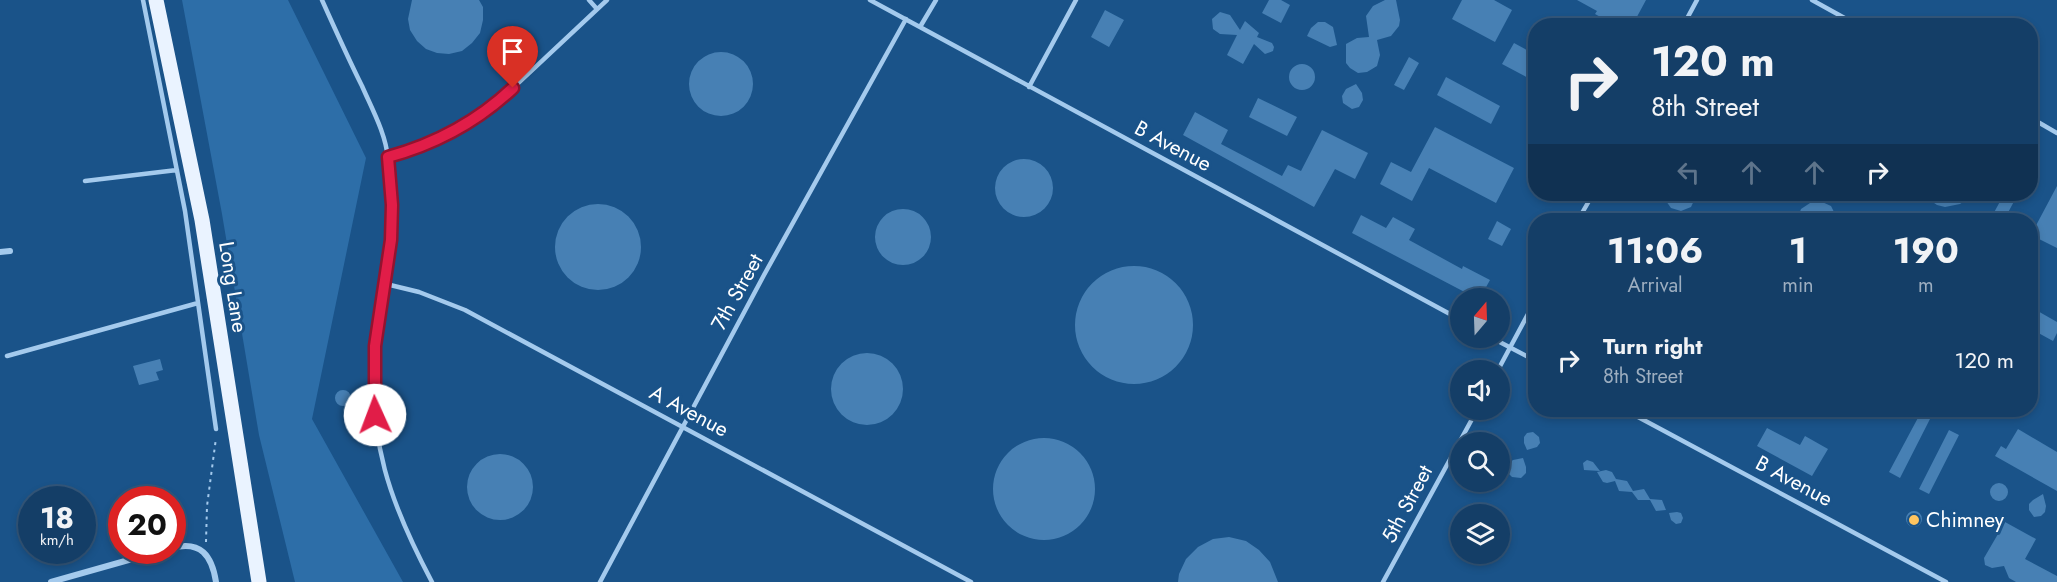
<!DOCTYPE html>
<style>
body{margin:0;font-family:Jost,sans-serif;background:#214970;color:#f1f3f6;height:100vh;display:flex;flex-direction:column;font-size:22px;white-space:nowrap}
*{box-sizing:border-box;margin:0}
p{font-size:20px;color:#9daec0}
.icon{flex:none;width:33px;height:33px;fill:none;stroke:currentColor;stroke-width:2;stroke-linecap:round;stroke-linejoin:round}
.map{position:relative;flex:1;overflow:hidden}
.sheet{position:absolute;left:1528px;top:213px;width:510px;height:204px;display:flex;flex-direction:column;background:#143e67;border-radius:24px;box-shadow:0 3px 9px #0003,0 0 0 2px #33577b}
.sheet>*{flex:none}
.hud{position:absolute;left:1528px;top:18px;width:510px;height:183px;border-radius:24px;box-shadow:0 3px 9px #0003,0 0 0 2px #33577b;background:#143e67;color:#f1f3f6;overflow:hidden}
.needle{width:39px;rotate:19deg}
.buttons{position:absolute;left:1450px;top:288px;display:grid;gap:12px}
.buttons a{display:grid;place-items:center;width:60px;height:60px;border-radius:50%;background:#143e67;box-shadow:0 3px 9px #0003,0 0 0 2px #33577b;font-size:30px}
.speed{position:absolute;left:18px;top:486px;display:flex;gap:12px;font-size:30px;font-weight:700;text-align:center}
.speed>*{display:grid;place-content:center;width:78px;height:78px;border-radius:50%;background:#143e67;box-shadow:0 3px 9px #0003,0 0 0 2px #33577b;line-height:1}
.speed small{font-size:15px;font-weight:400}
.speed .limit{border:9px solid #d22;background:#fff;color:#111}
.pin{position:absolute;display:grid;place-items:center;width:51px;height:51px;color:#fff;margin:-62px -26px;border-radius:50% 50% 50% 0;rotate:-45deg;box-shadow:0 0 6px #0007}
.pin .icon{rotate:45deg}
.me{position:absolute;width:66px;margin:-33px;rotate:358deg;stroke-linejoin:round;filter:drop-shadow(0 0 4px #0008)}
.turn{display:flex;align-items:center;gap:21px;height:126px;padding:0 24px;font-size:27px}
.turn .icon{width:78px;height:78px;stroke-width:2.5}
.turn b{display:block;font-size:42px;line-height:51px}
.lanes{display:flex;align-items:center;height:57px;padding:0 24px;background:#0003;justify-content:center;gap:30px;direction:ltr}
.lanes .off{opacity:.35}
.eta{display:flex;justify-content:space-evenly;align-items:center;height:102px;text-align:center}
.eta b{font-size:36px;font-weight:700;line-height:42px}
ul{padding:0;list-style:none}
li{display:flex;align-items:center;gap:18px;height:90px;padding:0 24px}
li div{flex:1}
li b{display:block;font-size:22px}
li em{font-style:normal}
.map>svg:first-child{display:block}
.green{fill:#2d6ea8}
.building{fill:#4780b4}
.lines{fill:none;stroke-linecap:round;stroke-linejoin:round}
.path{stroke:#a4caed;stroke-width:2;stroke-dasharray:3 4.5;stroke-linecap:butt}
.service{stroke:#a4caed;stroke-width:4.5}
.minor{stroke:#a4caed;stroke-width:6}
.primary{stroke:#eaf3ff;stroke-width:15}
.route-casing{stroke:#92132f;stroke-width:15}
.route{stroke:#e11d48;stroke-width:10}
.poi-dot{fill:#ffc560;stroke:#1a5389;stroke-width:2}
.labels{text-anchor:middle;stroke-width:6;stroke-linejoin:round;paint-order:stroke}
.street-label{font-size:21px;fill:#fff;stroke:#1a5389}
.poi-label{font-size:21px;fill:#fff;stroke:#1a5389;text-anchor:start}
</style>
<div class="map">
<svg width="2057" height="582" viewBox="0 0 2057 582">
<rect width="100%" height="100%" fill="#1a5389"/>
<path class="green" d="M182 0H288L366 158 312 419 403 582H295L259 435 222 214Z"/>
<path class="building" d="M412 0H479L483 7V20L480 33 472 43 462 51 449 54 437 53 426 49 417 41 410 30 408 19Z
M1269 0H1281L1290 5 1281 23 1262 13Z
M1385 0H1396L1400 20 1399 26 1391 36 1377 40 1380 55 1377 66 1367 72 1358 73 1350 68 1346 63V44L1357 38 1369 37 1366 16 1373 6Z
M1462 0H1494L1512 10 1495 42 1452 19Z
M1577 0H1646L1632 26H1617L1595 14 1597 11Z
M1105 10 1124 20 1109 47 1091 37Z
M1220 12 1230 15 1240 30 1245 21 1259 33 1257 37 1272 43 1274 47 1273 51 1265 54 1254 44 1243 64 1227 55 1237 35 1220 34 1213 29 1212 19Z
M1318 22H1325L1333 27 1337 45 1330 47 1307 36 1311 28Z
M1514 43 1536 55V82L1502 64Z
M689 84a32 32 0 1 1 64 0a32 32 0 1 1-64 0Z
M1409 57 1419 63 1404 90 1394 85Z
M1289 77a13 13 0 1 1 26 0a13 13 0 1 1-26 0Z
M1446 77 1500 106 1491 124 1437 95Z
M1356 84 1362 93 1363 100 1359 107 1352 109 1343 103 1342 96 1346 89Z
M1258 98 1297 117 1287 136 1249 117Z
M1195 112 1228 130 1221 144 1282 176 1288 165 1301 171 1322 130 1368 153 1355 179 1335 169 1314 207 1183 135Z
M1435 127 1514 168 1496 203 1429 168 1412 201 1380 184 1391 162 1411 172Z
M995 188a29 29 0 1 1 58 0a29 29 0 1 1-58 0Z
M2057 186V248L2031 235Z
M1661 194H1697L1691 207 1681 211 1671 208Z
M1921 194H1975L1960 204 1945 207 1937 205Z
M2004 194H2018L2004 220H1990Z
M1813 201H1820L1831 206 1838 220H1797L1801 209Z
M555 247a43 43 0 1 1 86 0a43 43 0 1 1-86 0Z
M875 237a28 28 0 1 1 56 0a28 28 0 1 1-56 0Z
M1361 215 1386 228 1393 217 1415 229 1409 240 1462 269 1463 266 1490 280 1480 298H1476L1352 233Z
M1497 221 1511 229 1502 246 1488 239Z
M1075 325a59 59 0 1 1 118 0a59 59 0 1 1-118 0Z
M2036 310 2057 322V333L2053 341 2031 329V319Z
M831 389a36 36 0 1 1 72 0a36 36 0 1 1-72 0Z
M160 359 163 370 156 372 159 380 139 385 133 366Z
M335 398a8 8 0 1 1 16 0a8 8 0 1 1-16 0Z
M1920 414 1930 419 1900 478 1889 472Z
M1767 428 1800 445 1805 436 1828 449 1812 476 1757 446Z
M2018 429 2057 452V491L1995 456 2001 446 2006 449Z
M1949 430 1959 435 1929 494 1919 489Z
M1533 432 1539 437 1540 443 1537 447 1527 450 1524 443V437L1527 433Z
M993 489a51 51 0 1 1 102 0a51 51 0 1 1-102 0Z
M467 487a33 33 0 1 1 66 0a33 33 0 1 1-66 0Z
M1523 458 1526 467V473L1521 478 1512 477 1508 473V464L1513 460Z
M1587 460 1593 462 1600 471 1584 470 1583 463Z
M1606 470 1612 472 1616 479 1627 481 1633 491 1644 489 1650 499 1662 500 1666 510 1656 511 1650 500H1638L1632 492 1619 491 1615 481 1607 483 1603 482 1597 472Z
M1990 492a9 9 0 1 1 18 0a9 9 0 1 1-18 0Z
M2043 494 2046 506 2045 512 2041 516 2034 517 2029 510V504L2033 500Z
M1906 519a8 8 0 1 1 16 0a8 8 0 1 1-16 0Z
M1677 512 1681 513 1683 518 1681 523 1676 524 1671 520 1669 513Z
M2005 522 2036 539 2025 559 2057 576V582H2016L2009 578 2004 566 1992 568 1985 565 1984 558Z
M1229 537 1246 541 1259 550 1270 562 1278 582H1178L1179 574 1186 559 1198 547 1213 539Z"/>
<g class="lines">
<path class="path" d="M206 542 207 506 216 438"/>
<path class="service" d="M143 0 185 211 216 429
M322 0C335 29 348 58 362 86 372 109 386 134 388 159 391 185 393 213 391 240 389 276 378 312 375 348 368 441 389 501 432 582
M589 0 597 9
M870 0 1461 320
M1812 0 1859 26
M1683 26 1697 0
M920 27 936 0
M1029 87 1076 0
M2031 118 2057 133
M388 157C429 146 462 129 496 104L607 0
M85 181 177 170
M1578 220 1593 194
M386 284 419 292 465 310 971 582
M1492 338 1536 361
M7 356 198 303
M1498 370 1536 299
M1625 410 1946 582
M600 582 764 275 906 19
M1383 582 1477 410"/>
<path class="minor" d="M0 252 10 251
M172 548C201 540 212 556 216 582
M51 582 164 550"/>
<path class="primary" d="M156 0 202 220 259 582"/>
</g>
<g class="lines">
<g class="route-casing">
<path id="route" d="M375 415V346L391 240 392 205 388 157C436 144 477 122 513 88"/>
</g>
<use href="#route" class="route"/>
</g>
<circle class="poi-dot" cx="1914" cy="520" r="6"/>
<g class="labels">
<g class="street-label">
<text transform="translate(1173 146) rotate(28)" y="7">B Avenue</text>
<text transform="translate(233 287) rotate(81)" y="7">Long Lane</text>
<text transform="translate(737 292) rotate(-61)" y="7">7th Street</text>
<text transform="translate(689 411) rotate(28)" y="7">A Avenue</text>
<text transform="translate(1794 481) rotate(28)" y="7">B Avenue</text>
<text transform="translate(1407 504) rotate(-62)" y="7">5th Street</text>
</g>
<g class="poi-label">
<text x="1926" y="527">Chimney</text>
</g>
</g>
</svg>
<div class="buttons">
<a><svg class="needle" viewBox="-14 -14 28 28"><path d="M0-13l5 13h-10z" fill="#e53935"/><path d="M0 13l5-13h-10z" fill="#9daec0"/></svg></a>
<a><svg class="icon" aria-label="sound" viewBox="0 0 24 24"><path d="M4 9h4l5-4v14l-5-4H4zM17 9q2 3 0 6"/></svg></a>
<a><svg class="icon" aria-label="search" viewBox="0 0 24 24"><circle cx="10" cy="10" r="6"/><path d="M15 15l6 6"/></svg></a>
<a><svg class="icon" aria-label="layers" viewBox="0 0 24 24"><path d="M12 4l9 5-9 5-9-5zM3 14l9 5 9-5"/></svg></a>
</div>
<div class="speed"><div>18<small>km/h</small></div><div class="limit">20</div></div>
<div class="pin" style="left:513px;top:88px;background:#d93025"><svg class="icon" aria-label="arrive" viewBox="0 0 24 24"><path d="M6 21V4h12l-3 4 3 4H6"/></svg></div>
<svg class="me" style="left:375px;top:415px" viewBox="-20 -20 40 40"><circle r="19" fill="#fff"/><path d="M0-13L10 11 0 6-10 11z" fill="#e11d48"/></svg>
<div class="hud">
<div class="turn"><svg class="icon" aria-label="right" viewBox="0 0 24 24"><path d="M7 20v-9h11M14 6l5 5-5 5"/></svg><div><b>120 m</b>8th Street</div></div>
<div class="lanes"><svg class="icon off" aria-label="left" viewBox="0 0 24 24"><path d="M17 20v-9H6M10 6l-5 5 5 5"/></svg><svg class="icon off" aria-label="ahead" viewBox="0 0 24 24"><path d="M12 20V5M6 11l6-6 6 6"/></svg><svg class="icon off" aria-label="ahead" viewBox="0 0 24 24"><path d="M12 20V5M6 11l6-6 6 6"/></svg><svg class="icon" aria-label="right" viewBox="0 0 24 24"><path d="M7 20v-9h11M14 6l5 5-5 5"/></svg></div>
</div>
<section class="sheet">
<div class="eta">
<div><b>11:06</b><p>Arrival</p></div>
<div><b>1</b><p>min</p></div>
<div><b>190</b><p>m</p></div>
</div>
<ul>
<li><svg class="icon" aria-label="right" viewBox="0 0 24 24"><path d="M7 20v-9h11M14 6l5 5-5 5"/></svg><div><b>Turn right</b><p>8th Street</p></div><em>120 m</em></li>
</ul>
</section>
</div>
